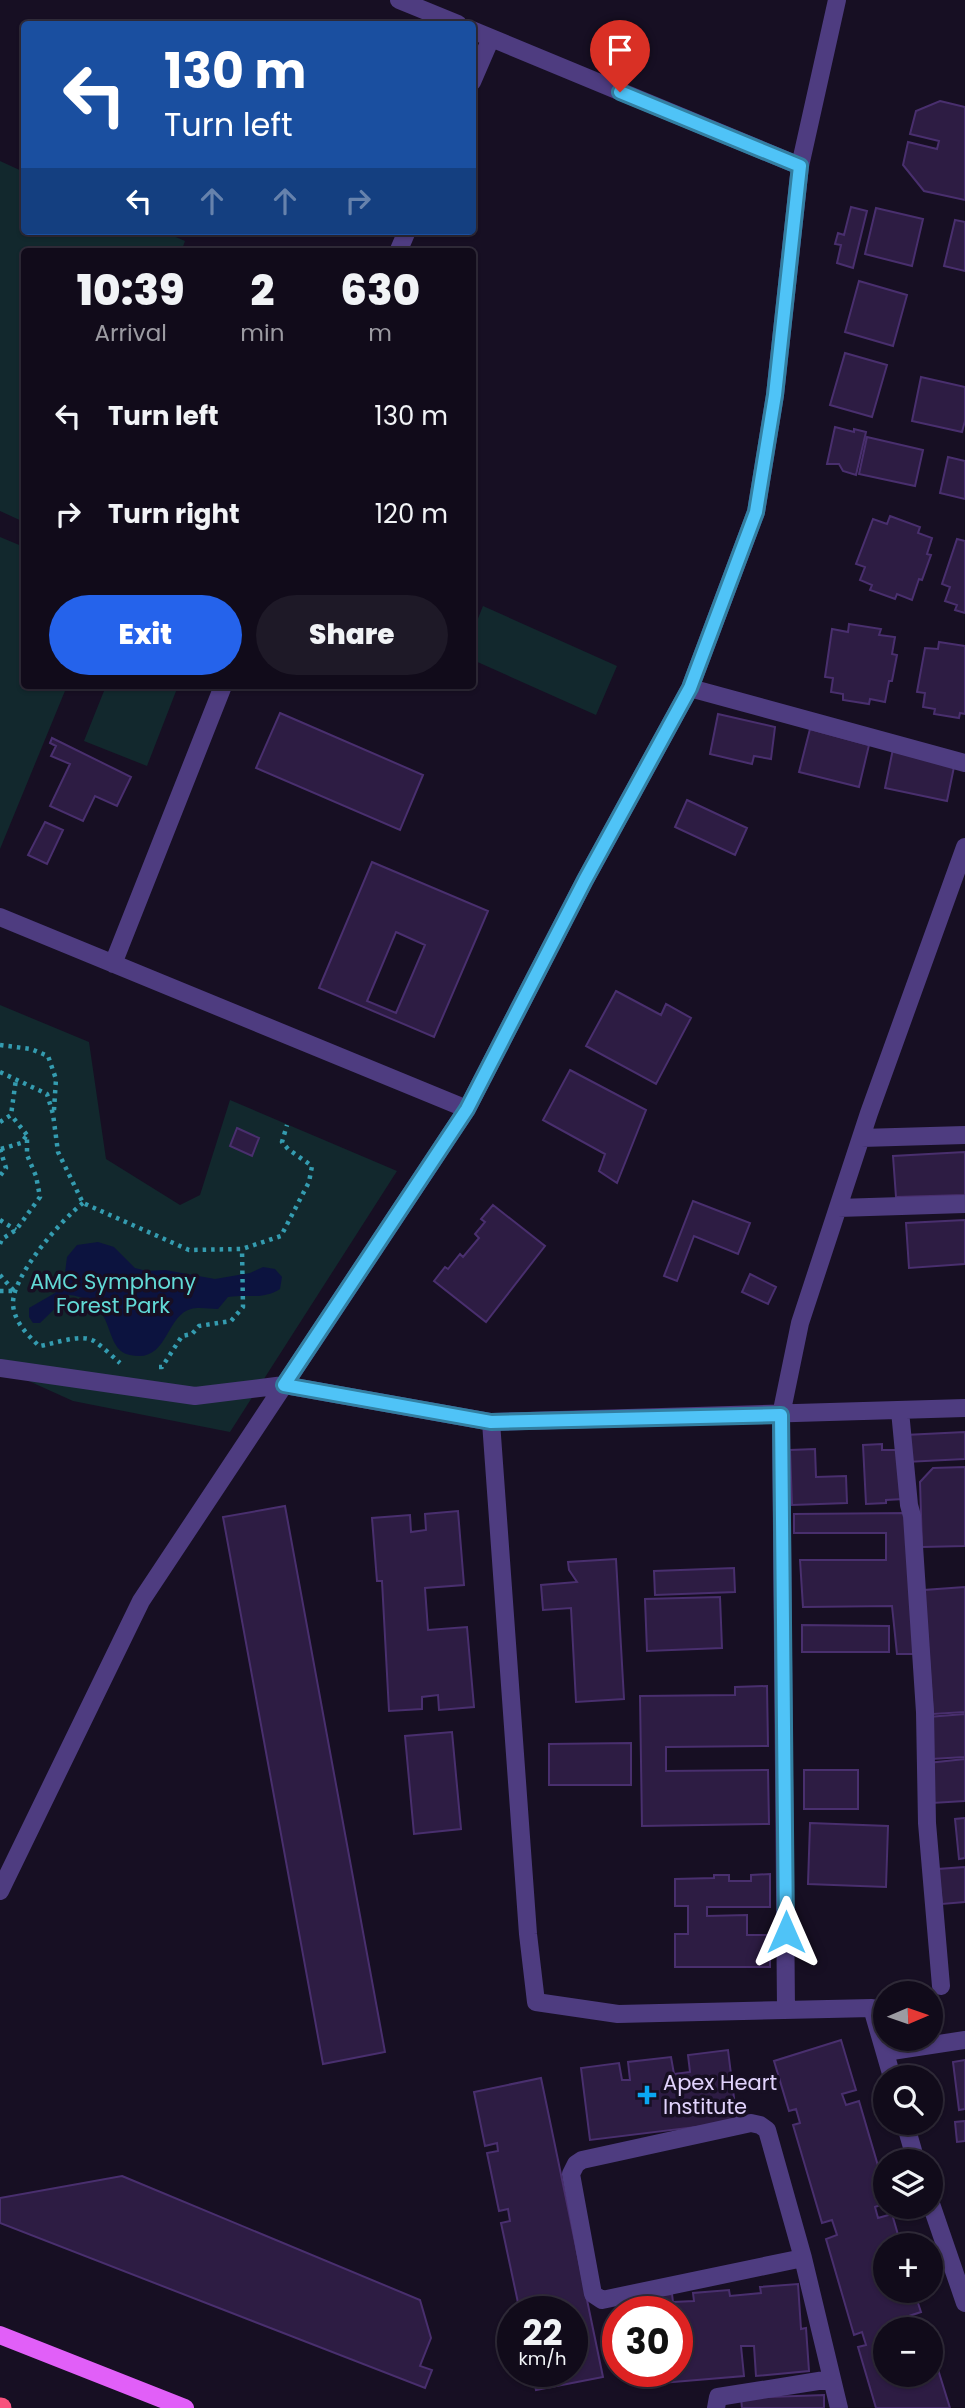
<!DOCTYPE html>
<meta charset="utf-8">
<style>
body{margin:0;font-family:Poppins,sans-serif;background:#1e1927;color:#f1f3f6;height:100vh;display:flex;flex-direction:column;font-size:26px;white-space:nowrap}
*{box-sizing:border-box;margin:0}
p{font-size:23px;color:#9c9ba2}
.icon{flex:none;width:38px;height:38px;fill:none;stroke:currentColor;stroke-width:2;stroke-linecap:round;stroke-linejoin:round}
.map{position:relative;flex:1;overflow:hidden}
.panel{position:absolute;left:21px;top:248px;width:455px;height:441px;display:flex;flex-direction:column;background:#110b1a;border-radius:7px;box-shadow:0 2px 5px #0004,0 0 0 2px #302b39}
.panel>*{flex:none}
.banner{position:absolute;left:21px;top:21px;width:455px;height:214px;border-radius:7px;box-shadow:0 2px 5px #0004,0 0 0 2px #302b39;background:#1a4fa0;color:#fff;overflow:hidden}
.needle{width:46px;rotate:88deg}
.tools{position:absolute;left:873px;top:1981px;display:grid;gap:14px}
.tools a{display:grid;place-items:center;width:70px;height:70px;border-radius:50%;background:#110b1a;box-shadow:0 2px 5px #0004,0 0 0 2px #302b39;font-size:35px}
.speed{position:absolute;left:497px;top:2296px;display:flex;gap:14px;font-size:35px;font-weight:700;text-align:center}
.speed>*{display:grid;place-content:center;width:91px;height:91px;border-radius:50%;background:#110b1a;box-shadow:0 2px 5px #0004,0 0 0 2px #302b39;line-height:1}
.speed small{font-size:18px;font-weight:400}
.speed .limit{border:10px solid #d22;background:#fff;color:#111}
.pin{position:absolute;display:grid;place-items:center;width:60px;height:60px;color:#fff;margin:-72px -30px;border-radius:50% 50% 50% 0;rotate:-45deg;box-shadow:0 0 7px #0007}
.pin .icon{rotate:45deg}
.me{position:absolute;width:77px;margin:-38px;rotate:0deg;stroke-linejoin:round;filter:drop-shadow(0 0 5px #0008)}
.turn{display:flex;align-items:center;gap:24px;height:147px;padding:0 28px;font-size:32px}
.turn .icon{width:91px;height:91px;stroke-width:2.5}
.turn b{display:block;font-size:49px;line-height:60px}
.lanes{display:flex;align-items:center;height:66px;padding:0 28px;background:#0003;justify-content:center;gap:35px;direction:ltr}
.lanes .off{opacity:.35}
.eta{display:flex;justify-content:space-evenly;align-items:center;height:119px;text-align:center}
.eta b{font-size:42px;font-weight:800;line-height:49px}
.action{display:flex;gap:14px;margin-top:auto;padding:14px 28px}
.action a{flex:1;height:80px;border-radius:42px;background:#2563eb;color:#fff;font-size:28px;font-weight:800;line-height:80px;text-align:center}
.action a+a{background:#1e1927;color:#f1f3f6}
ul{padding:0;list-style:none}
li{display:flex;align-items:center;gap:21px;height:98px;padding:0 28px}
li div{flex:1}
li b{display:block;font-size:26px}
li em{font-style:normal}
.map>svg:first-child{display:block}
.green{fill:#12282d}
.water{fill:#0c133f}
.building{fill:#2d1c43;stroke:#492f6e;stroke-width:2;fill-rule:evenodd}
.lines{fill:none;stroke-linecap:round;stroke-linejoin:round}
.path{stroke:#349cb0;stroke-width:4.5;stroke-dasharray:3.5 5;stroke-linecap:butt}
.minor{stroke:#4e3c80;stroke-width:18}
.major{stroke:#e15ff8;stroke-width:18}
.highway{stroke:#f8537e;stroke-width:21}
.route-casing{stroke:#337fa1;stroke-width:18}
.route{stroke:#4fc3f7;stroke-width:12}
.poi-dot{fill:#0aa7f2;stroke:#170f23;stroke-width:2.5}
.labels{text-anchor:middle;stroke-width:7;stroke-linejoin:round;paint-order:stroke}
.park-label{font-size:21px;fill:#62dad7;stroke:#170f23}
.poi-label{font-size:21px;fill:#e1d3fd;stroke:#170f23;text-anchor:start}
</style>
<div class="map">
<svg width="965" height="2408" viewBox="0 0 965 2408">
<rect width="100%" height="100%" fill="#170f23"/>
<path class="green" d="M0 161 24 172V231H162L185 241 181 252H24V522L0 511Z
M0 537 24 547V686H67L0 849Z
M483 606 617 666 596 715 473 660V631Z
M106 686H178L147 766 84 741Z
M0 1005 89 1042 106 1159 180 1205 200 1195 230 1100 397 1171 230 1432 73 1401 0 1368Z"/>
<path class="water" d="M98 1242 114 1247 135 1268 147 1271 165 1270 215 1279 250 1273 263 1267 275 1269 282 1277 280 1289C263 1300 248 1294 228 1297L218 1309C210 1309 198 1307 191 1309 165 1316 168 1364 130 1355 101 1349 119 1300 69 1295L40 1323H33L29 1317V1308L55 1293 64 1281 67 1257 77 1245Z"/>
<path class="building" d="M940 101 965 107V200L924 191 903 165 908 142 937 149 939 141 910 134 916 111Z
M851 207 867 211 853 268 837 263 841 245 835 244 838 233 844 235Z
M876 208 923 219 912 266 865 254Z
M955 220 965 222V271L944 266Z
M859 281 907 295 893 346 845 332Z
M845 353 887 365 872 417 830 405Z
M921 377 965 387V421L962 432 912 421Z
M835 427 854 432V429L866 432 856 475 843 471 839 464H827Z
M867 437 923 450 915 486 859 474Z
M948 457 965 461V499L940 493Z
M890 516 920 527 918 533 932 538 927 554 931 555 922 580 919 579 912 600 897 594 895 599 870 590 872 585 860 580 865 567 856 564 873 519 887 524Z
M957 539 965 541V613L955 610 957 605 945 601 950 587 942 584Z
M849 624 881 629 879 635 895 637 892 654 897 655 892 681H889L885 702 870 699 869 704 843 700V694L831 692 833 678 825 677 832 629 848 632Z
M939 642 965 646V714L960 713 959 718 934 714 935 709 923 707 925 693 917 692 925 648 938 649Z
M280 713 423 775 400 830 256 768Z
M718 714 775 727 771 759 754 756 752 764 710 754Z
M810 729 869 745 859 787 799 772Z
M52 738 131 777 117 806 95 796 83 821 50 806 70 764 51 756 56 746 50 743Z
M893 749 955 762 947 801 885 788Z
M687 800 747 828 735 855 675 827Z
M45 822 63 830 47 864 28 855Z
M372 862 488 911 434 1037 319 988ZM396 932 425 945 396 1013 367 1001Z
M616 991 661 1015 666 1004 691 1018 656 1084 586 1046Z
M570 1070 646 1110 617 1183 599 1171 605 1154 543 1120Z
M237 1128 259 1138 252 1156 230 1146Z
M965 1152V1195L896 1197 893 1156Z
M693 1201 750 1223 738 1254 694 1236 677 1281 664 1276Z
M493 1205 545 1246 486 1322 434 1281 445 1267 448 1269 460 1254 463 1257 479 1238 475 1234 485 1222 481 1219Z
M965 1220V1264L909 1268 906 1223Z
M750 1274 776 1287 768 1304 742 1292Z
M965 1432V1459L906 1462 905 1435Z
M882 1444V1450H901L904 1499 886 1500V1503L866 1504 863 1445Z
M815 1449 816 1477 846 1476 847 1503 792 1505 790 1450Z
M965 1467V1546L922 1547 920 1482 933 1468Z
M285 1506 385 2052 323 2064 223 1517Z
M458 1511 464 1585 425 1588 428 1630 467 1627 474 1707 439 1710 438 1695 422 1697V1709L389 1711 382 1581H377L372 1518 410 1515 411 1532 426 1530 425 1514Z
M910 1513 917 1654H897L892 1606 803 1607 800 1560H886V1533H794V1514Z
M616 1559 624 1699 576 1702 571 1608 543 1610 541 1585 577 1582 569 1570 568 1562Z
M734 1568 735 1592 655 1595 654 1571Z
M965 1587V1712L933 1714 924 1590Z
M720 1597 722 1648 647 1651 645 1599Z
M802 1625 889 1626V1652H802Z
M767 1686 768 1746 666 1747V1771L768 1770 769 1824 642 1826 640 1696 735 1695V1687Z
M965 1714V1757L931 1759 928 1717Z
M452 1732 461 1829 414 1834 405 1736Z
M631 1743V1785H549V1744Z
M965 1759V1801L932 1803 928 1763Z
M804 1770H858V1809H804Z
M965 1818V1858L959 1859 955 1819Z
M810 1823 888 1826 886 1887 808 1884Z
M965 1867V1902L942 1904 938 1869Z
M770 1874V1907H707V1916L747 1915V1935H770V1967H675V1934H688V1906H675V1879L714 1878V1875H729V1881H751V1875Z
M841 2040 856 2090 842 2094 846 2105 859 2101 886 2193V2203L875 2207 878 2218 892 2214 901 2245H886V2291H914L921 2312 906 2317 910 2329H886V2375H931V2347L950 2408H876L858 2347 866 2345 862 2332 854 2335 826 2239 837 2235 832 2220 822 2223 793 2125 800 2123 796 2109 789 2111 774 2061Z
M728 2050 737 2122 590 2140 581 2068 619 2063 622 2080H630L628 2062 671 2057 674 2074 690 2072 688 2055Z
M965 2060V2109L959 2110 953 2062Z
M541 2078 603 2377 536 2390 532 2371H572V2312H520L501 2223 510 2221 508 2209 499 2211 487 2153 498 2151 497 2143 485 2146 474 2092Z
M965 2121V2141L957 2142 955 2122Z
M122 2176 420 2300 431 2338 420 2366 432 2370 425 2388 0 2223V2198Z
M798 2284 801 2329 806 2328 809 2371 756 2376 754 2346H741L744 2376 638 2385 637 2371H677V2312H632L631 2298 672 2294 673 2302 694 2301 693 2293 729 2290 730 2296 761 2293 760 2287Z
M824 2395V2408H742L741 2398Z"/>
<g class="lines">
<path class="path" d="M0 1045 31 1049 48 1056 56 1079 54 1110
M0 1072 47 1094 53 1114 58 1152 83 1203 189 1250 242 1249 281 1236 309 1182 312 1166 288 1149 282 1142 287 1125
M0 1122 11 1115 16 1079
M0 1149 6 1168 0 1176
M1 1149 21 1143 27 1135
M83 1203C61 1220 11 1277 13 1305 15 1323 27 1334 39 1346 54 1344 81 1333 94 1341 103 1347 112 1356 120 1363
M0 1220 16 1230
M0 1244 2 1239 16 1230 40 1197 36 1176 27 1155V1135L11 1115
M0 1275 14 1291
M0 1291H13
M159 1367H162L182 1336 192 1334 199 1326 231 1321 243 1307 242 1249"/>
<path class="minor" d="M399 0 458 24
M472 30 800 166
M472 82 491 38
M398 252 407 231
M690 688 965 763
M0 917 467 1109
M113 964 223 686
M861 1138 965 1135
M838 1208 965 1204
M0 1368 195 1396 284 1385 491 1422 528 1934 536 2002 618 2014 872 2008 892 2077
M900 1411 909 1505 912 1516 925 1712 927 1823 941 1986
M491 1422 965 1408
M0 1891 141 1601 467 1109 585 880 690 688 756 512 775 395 800 166 837 0
M786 2010 781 1415 800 1323 869 1113 965 847
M885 2052 965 2040
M905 2123 916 2161
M931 2204 965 2303
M803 2258 767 2130 760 2125 751 2123 582 2160 576 2164 571 2174 593 2294 602 2300 803 2258 839 2408
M716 2408 718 2397 831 2379"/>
<path class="major" d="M0 2335 185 2408"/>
<path class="highway" d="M0 2408H1"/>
</g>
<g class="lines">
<g class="route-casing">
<path id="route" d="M620 92 800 166 775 395 756 512 690 688 585 880 467 1109 284 1385 491 1422 781 1415 786 1932"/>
</g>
<use href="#route" class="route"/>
</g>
<path class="poi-dot" d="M643.5 2084.5h7v7h7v7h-7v7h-7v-7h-7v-7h7z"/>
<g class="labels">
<g class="park-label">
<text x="113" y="1289">AMC Symphony<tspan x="113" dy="24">Forest Park</tspan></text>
</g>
<g class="poi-label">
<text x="663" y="2090">Apex Heart<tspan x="663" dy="24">Institute</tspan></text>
</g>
</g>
</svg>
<div class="tools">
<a><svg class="needle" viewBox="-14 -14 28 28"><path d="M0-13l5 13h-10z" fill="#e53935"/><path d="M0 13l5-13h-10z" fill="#9c9ba2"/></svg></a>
<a><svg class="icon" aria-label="search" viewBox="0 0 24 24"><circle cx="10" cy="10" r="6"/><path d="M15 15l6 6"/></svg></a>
<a><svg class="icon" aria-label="layers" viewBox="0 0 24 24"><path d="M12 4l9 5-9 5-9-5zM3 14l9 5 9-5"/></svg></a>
<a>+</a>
<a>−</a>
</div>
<div class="speed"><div>22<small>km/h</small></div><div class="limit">30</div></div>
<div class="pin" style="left:620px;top:92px;background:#d93025"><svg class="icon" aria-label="arrive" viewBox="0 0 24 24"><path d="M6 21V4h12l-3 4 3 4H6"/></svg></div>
<svg class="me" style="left:786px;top:1932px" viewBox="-20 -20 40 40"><path d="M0-17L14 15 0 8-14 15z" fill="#4fc3f7" stroke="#fff" stroke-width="4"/></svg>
<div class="banner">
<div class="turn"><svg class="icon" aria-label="left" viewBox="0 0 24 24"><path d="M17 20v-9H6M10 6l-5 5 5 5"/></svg><div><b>130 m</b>Turn left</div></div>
<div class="lanes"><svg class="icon" aria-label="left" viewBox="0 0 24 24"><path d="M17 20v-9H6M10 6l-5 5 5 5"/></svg><svg class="icon off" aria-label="ahead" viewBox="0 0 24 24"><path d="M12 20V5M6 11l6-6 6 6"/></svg><svg class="icon off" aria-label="ahead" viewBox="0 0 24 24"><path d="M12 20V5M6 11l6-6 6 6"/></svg><svg class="icon off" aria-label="right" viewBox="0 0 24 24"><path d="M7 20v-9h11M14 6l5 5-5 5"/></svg></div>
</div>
<section class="panel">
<div class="eta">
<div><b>10:39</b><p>Arrival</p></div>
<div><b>2</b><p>min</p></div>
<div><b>630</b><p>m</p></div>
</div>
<ul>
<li><svg class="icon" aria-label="left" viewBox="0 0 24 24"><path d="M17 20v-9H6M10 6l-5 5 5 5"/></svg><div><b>Turn left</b></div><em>130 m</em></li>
<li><svg class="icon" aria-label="right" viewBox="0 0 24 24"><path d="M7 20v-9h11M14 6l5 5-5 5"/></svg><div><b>Turn right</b></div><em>120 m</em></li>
</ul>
<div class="action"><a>Exit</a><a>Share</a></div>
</section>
</div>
